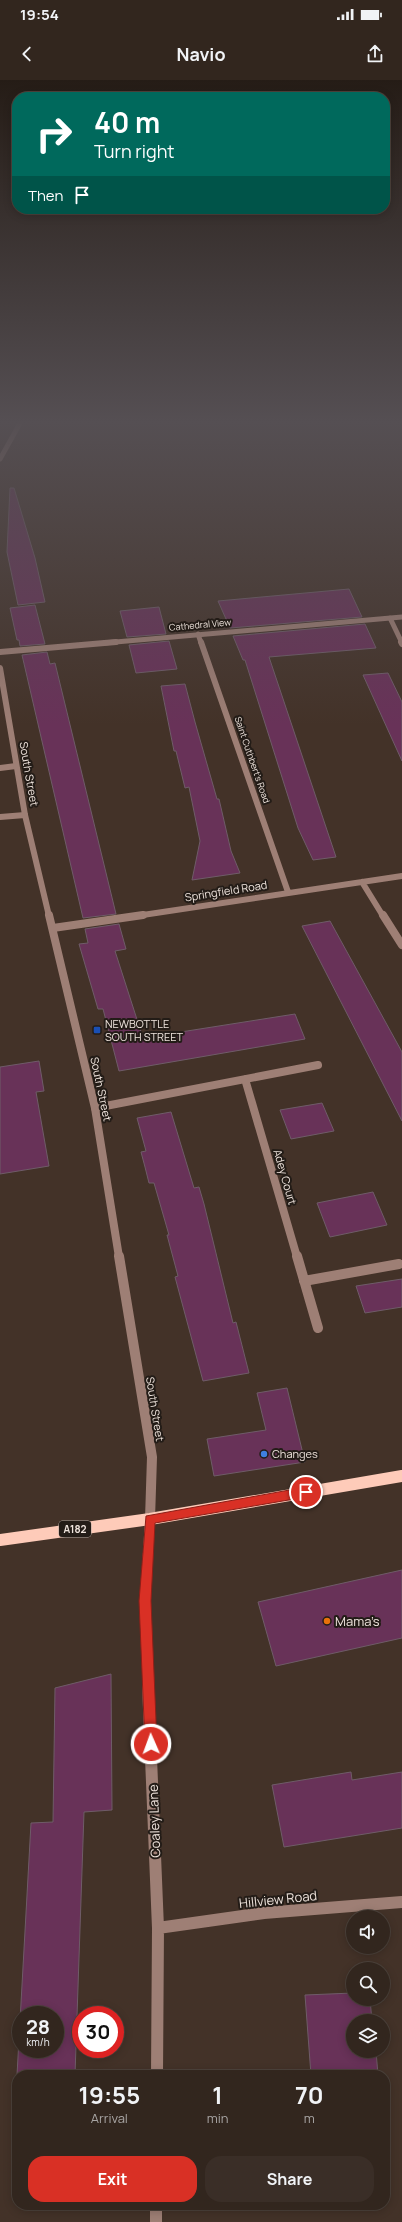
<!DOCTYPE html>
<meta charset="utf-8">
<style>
body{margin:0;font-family:Manrope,sans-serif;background:#3a2e27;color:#f1f3f6;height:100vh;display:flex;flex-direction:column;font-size:15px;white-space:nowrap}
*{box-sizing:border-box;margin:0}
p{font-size:13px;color:#a8a5a4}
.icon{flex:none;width:22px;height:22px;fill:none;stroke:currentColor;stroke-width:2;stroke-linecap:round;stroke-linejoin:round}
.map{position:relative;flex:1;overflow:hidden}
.drawer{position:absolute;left:12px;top:1990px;width:378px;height:140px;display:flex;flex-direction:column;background:#32261e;border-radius:16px;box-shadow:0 2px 10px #0003,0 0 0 1px #4d433c}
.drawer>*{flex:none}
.guide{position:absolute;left:12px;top:12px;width:378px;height:122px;border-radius:16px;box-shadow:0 2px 10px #0003,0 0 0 1px #4d433c;background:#00695c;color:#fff;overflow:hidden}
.fabs{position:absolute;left:346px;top:1830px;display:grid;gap:8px}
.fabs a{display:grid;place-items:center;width:44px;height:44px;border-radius:50%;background:#32261e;box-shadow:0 2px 10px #0003,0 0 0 1px #4d433c;font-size:20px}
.speed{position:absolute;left:12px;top:1926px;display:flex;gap:8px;font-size:20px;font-weight:700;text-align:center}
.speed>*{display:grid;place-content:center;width:52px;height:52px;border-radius:50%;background:#32261e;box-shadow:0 2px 10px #0003,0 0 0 1px #4d433c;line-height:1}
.speed small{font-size:10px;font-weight:400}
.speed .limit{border:6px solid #d22;background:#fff;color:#111}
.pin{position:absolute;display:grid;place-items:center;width:34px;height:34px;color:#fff;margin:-17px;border:2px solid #fff;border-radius:50%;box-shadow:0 1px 4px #0007}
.me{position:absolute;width:44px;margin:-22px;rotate:358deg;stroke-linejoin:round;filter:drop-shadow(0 0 3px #0008)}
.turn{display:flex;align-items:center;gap:14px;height:84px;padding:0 16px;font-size:18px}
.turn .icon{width:52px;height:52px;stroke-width:2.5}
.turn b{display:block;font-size:28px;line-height:34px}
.then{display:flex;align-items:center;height:38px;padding:0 16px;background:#0003;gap:8px;font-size:15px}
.eta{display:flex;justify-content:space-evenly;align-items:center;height:68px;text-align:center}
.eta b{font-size:24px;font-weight:700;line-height:28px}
.cta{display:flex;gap:8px;margin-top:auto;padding:8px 16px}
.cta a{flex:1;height:46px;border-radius:16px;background:#d93025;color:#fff;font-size:16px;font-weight:700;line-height:46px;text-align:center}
.cta a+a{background:#3a2e27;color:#f1f3f6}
.status{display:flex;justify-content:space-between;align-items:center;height:28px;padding:0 20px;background:#32261e;direction:ltr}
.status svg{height:11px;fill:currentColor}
header{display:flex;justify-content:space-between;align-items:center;height:52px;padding:0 16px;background:#32261e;font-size:18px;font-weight:700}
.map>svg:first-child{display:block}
.building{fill:#683258;stroke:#6f5c68;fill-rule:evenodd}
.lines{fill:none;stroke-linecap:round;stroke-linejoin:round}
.minor-far4{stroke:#9e7f75;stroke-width:5}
.minor-far3{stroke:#9e7f75;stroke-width:6}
.minor-far2{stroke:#9e7f75;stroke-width:8}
.minor-far1{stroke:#9e7f75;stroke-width:10}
.minor{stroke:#9e7f75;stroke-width:12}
.tertiary-far3{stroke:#9e7f75;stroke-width:5}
.tertiary-far2{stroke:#9e7f75;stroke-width:6}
.tertiary-far1{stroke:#9e7f75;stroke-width:8}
.tertiary{stroke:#9e7f75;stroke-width:10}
.primary{stroke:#fecbb9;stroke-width:12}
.route{fill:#d93025;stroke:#8d1f18}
.transit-dot{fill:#1a4fb4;stroke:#231c17;stroke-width:1.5}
.shop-dot{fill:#3f7fe0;stroke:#231c17;stroke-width:1.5}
.food-dot{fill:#e8710a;stroke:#231c17;stroke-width:1.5}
.labels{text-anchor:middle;stroke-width:4;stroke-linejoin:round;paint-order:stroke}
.far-street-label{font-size:9px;fill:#efe4dd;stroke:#231c17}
.shield{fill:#231c17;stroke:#b2a8a2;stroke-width:1}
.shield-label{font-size:10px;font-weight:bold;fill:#efe4dd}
.street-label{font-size:11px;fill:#efe4dd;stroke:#231c17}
.poi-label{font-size:11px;fill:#efe4dd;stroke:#231c17;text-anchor:start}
.near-poi-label{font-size:13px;fill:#efe4dd;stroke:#231c17;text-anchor:start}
.near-street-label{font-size:13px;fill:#efe4dd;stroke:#231c17}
</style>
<div class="status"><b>19:54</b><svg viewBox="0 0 49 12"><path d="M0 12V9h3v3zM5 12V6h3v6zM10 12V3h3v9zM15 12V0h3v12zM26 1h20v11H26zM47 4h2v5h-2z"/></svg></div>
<header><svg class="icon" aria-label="back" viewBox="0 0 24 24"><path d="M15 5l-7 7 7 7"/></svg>Navio<svg class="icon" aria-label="share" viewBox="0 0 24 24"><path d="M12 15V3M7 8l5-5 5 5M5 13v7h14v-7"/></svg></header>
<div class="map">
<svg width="402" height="2142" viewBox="0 0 402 2142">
<rect width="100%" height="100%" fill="#433228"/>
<path class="building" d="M10 408H14L35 478 45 522 18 525 7 472Z
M349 509 362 537 230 548 218 521Z
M35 525 45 564 20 566 19 560H17L10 528Z
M159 527 166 554 127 557 120 531Z
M365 544 376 568 269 577 336 777 313 780 298 748 245 580H243L233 556Z
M169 561 177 589 136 593 129 565Z
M47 572 50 584 55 583 116 834 83 838 22 575Z
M388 593 402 622V681L363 595Z
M185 604 195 642 217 719H219L231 771 240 793 192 800 200 761 189 707 185 708 176 671H174L161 606Z
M330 841 402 972V1041L302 846Z
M119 844 126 869 115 871 142 955 149 954V957L295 934 305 959 119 991 103 929H98L79 864 88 863 85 849Z
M39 981 44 1011 36 1012 49 1086 0 1094V987Z
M322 1023 334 1051 291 1059 280 1030Z
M171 1032 194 1108 199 1107 204 1124 233 1243 236 1242 249 1293 203 1301 175 1197 178 1196 167 1155H169L154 1103H149L145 1087 141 1072 146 1071 137 1038Z
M373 1112 387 1145 330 1157 317 1123Z
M402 1199V1227L365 1233 356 1206Z
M287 1308 305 1382 214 1396 207 1359 266 1350 257 1313Z
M402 1490V1558L276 1586 258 1522Z
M111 1594 112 1730 84 1732 75 1995H17L31 1743 53 1742 55 1608ZM21 1935H55V1969H21Z
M351 1692 352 1700 402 1692V1748L284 1767 272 1705Z
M353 1913V1919H370L372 1941H353V1971H376L378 1995H311L305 1915Z"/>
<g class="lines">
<path class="minor-far4" d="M390 538 402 563
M198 554 201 563
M104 563 402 537"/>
<path class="minor-far3" d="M201 562 288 812
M401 562 402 564
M0 572 116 562
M0 688 16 686
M0 737 25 735
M362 802 383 836
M136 836 402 796"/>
<path class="minor-far2" d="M383 835 402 865
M53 848 143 835
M245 999 297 1177
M95 1028 318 985"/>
<path class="minor-far1" d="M297 1176 318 1248
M304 1201 399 1184
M148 1606 145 1521 150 1439"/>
<path class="minor" d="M148 1605 158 1848 157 1995
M158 1848 264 1833 402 1822
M156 2125V2142"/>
<path class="tertiary-far3" d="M0 379 19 345"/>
<path class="tertiary-far2" d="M0 588 25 735 49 836"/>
<path class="tertiary-far1" d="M49 835 95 1028 119 1177"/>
<path class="tertiary" d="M119 1176 152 1377 150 1439"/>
<path class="primary" d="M0 1460 150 1439 402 1396"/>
</g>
<linearGradient id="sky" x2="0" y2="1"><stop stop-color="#251c16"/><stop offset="0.53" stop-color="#554f53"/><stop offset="1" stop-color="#554f53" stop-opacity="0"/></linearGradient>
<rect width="402" height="645" fill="url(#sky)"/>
<path class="route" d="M306 1407 311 1412 306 1417 155 1443 151 1521 157 1664 156 1668 151 1670 147 1668 145 1664 139 1521 146 1436Z"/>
<rect class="transit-dot" x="93" y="946" width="8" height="8" rx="2"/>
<circle class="shop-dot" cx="264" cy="1374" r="4"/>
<circle class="food-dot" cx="327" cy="1541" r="4"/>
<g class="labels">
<g class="far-street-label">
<text transform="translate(200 545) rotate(-5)" y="3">Cathedral View</text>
<text transform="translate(252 680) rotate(71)" y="3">Saint Cuthbert's Road</text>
</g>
<rect class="shield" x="59" y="1441" width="32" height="16" rx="3"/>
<g class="shield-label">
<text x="75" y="1453">A182</text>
</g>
<g class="street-label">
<text transform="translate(29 694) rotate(80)" y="4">South Street</text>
<text transform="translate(226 811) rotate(-9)" y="4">Springfield Road</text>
<text transform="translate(101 1009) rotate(78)" y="4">South Street</text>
<text transform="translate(285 1097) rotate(74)" y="4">Adey Court</text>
<text transform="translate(155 1329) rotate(81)" y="4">South Street</text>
</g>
<g class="poi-label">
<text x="105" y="948">NEWBOTTLE<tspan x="105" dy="13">SOUTH STREET</tspan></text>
<text x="272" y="1378">Changes</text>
</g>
<g class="near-poi-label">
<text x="335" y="1546">Mama’s</text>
</g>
<g class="near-street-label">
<text transform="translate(154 1741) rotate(-92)" y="5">Coaley Lane</text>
<text transform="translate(278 1819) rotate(-6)" y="5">Hillview Road</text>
</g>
</g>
</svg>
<div class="fabs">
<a><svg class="icon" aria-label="sound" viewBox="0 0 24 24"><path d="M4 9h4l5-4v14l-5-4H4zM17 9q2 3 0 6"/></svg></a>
<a><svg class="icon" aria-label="search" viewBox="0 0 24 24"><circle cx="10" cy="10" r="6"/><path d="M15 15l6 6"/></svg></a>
<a><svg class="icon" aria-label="layers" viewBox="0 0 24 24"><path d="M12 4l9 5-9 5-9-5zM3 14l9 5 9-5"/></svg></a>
</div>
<div class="speed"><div>28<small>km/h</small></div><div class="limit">30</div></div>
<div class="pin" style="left:306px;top:1412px;background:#d93025"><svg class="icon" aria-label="arrive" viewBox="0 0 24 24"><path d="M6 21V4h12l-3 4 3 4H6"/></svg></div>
<svg class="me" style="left:151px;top:1664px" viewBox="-20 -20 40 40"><circle r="17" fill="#d93025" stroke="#fff" stroke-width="3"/><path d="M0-11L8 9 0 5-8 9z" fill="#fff"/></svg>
<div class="guide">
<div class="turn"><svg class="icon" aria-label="right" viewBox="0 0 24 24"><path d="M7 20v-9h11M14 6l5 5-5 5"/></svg><div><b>40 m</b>Turn right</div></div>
<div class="then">Then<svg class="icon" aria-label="arrive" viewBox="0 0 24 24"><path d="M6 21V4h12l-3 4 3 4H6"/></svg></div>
</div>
<section class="drawer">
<div class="eta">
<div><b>19:55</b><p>Arrival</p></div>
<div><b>1</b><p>min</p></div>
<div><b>70</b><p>m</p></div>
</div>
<div class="cta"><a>Exit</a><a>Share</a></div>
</section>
</div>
